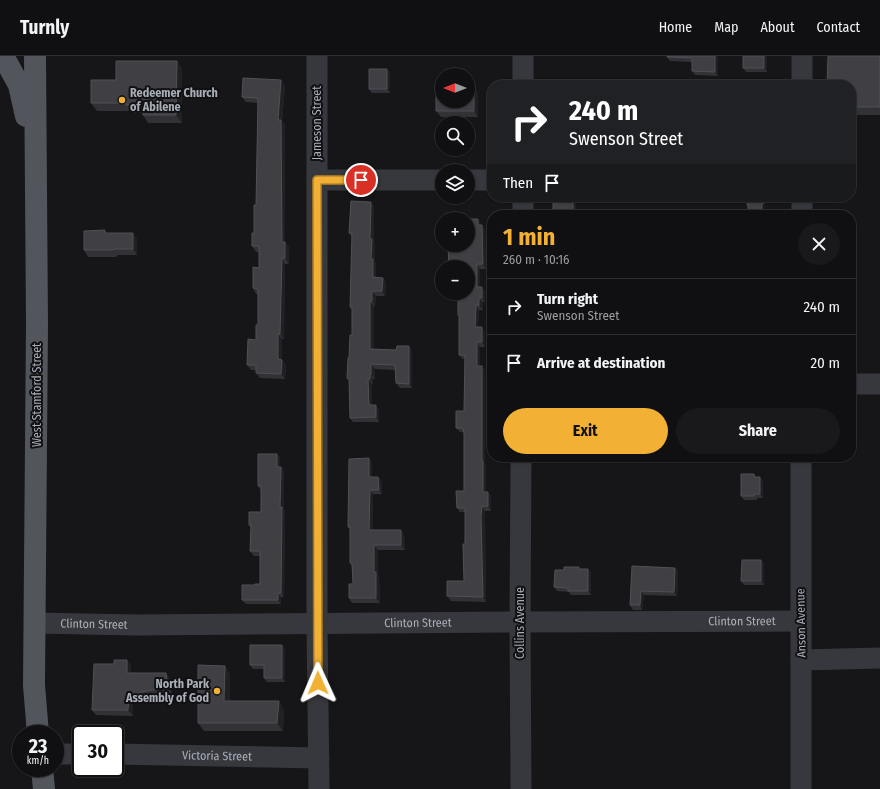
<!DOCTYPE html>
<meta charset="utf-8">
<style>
body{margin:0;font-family:"Fira Sans Condensed",sans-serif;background:#19191b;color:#f1f3f6;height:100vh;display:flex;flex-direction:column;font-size:15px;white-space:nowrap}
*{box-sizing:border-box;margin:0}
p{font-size:13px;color:#9c9d9f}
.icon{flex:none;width:22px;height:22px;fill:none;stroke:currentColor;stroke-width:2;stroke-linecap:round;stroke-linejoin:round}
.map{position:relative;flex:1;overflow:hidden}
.side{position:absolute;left:487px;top:154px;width:369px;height:252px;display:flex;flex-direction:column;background:#101012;border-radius:16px;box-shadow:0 1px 3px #0004,0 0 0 1px #303032}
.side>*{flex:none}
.hud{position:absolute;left:487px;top:24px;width:369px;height:122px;border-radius:16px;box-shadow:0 1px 3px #0004,0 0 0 1px #303032;background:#202124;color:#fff;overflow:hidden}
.needle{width:26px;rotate:270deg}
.buttons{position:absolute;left:435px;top:12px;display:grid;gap:8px}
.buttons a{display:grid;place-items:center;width:40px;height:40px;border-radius:50%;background:#101012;box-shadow:0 1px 3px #0004,0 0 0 1px #303032;font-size:20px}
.speed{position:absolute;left:12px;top:669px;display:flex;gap:8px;font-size:20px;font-weight:700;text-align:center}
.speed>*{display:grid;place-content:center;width:52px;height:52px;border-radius:50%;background:#101012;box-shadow:0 1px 3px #0004,0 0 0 1px #303032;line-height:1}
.speed small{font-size:10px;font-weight:400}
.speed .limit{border:2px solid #111;border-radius:6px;background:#fff;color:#111}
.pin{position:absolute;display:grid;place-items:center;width:34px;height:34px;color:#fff;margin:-17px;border:2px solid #fff;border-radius:50%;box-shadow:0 1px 4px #0007}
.me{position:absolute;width:44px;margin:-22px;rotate:359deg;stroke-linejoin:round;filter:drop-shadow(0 0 3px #0008)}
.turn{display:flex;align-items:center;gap:14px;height:84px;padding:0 16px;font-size:18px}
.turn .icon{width:52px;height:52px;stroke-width:2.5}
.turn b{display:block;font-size:28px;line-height:34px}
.then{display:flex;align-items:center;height:38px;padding:0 16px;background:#0003;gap:8px;font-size:15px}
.round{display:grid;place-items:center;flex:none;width:42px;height:42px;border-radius:21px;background:#19191b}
.overview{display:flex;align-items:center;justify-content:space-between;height:68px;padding:0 16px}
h1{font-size:24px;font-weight:700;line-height:30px;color:#f2b134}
.cta{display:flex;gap:8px;margin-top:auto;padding:8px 16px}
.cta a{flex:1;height:46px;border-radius:24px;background:#f2b134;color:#111;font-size:16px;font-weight:700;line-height:46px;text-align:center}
.cta a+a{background:#19191b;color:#f1f3f6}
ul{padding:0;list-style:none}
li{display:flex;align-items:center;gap:12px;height:56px;padding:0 16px;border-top:1px solid #303032}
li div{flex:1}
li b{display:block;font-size:15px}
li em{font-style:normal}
header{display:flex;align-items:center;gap:24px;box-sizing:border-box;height:56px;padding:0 20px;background:#101012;border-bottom:1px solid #303032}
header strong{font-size:19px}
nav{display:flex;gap:22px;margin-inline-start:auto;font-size:14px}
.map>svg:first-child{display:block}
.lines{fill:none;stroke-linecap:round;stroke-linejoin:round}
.minor{stroke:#37383d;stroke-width:21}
.major{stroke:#53555c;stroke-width:22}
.wall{fill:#323236}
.shaded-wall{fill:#212124}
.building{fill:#3f3f44;stroke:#4f5156}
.route-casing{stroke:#9d7322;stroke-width:10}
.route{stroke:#f2b134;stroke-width:7}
.poi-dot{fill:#f2b134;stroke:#111113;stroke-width:1.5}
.labels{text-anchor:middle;stroke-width:4;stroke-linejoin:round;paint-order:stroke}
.poi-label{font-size:12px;font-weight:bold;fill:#a8adb8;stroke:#111113;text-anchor:start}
.street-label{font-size:12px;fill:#a8adb8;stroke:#111113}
</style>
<header>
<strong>Turnly</strong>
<nav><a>Home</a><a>Map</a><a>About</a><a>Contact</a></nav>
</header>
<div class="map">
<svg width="880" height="733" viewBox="0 0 880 733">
<rect width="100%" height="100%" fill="#161618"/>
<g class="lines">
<g class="minor">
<path d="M317 0V568L319 733"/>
<path d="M523 0V29"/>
<path d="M802 29V0"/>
<path d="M317 124H442"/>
<path d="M468 124H492"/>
<path d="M523 159V141"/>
<path d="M802 159V141"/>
<path d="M851 328H880"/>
<path id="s1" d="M35 567 137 569 520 566 800 565"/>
<path d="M801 604 880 602"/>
<path d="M55 698H81"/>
<path id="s2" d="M115 698 319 702"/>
<path d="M521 733 520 566 521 401"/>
<path d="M801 733V401"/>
</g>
<path class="major" d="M1 0 7 7 19 29 26 60
M35 0 37 268 34 629 38 678
M42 712 44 733"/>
</g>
<path class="wall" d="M718 0V20L695 19 692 15V6L670 5 667 1Z
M767 0V16H746L743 12Z
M880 0V59H851V29Z
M177 5 182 13V67H148L143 59V57H132L130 55H97L91 47 116 24Z
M387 13 390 17V37H372L369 33Z
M281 24 285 30 282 65 285 69V186L289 191V208H285L284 283H282V304L286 309 285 323 260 322 256 317V314H251L247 309 256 284 258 269V238H256L253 232 259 212V196H256L252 190 254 177 256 149 258 47 246 46 242 41Z
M474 31 478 37V61H441L436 55Z
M559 141H579V146H576V159H553L559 147Z
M371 146 374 151V186L375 187V206L376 208V221L386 226 385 240H376L375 250H374V293L396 294 409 290 412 295V332H400L396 327 395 314 375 313V323H373V328H372V349L379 354V366H353L350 362 349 325 347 322 352 279V254L350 251 352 181 349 177Z
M481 168V169H482L485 173 486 213H480V231L485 235V246H483V254H479L478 271 485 276V291H480V310L485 314V408L486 410V436L491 440V455H485V464L486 546 451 545 447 540 464 525 465 488V456H460L457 452 464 435V376H460L456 372 464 355 465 303H463L459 299V260L458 259Z
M107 177 137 183V199H118L116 201H88L84 194Z
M277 398 280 402V411H281L284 415V453L285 456 284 541H281V548H246L242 544 255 529 260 528V500H254L250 495 251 473 249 469 261 456V434L258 430Z
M369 402 372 407V421H378L382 425V438H373V474L404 478 405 494H378V518L379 520 380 547H352L349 542 353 528 352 510 350 507V474L348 471Z
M754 418 756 421H760L763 425V442H757V444H744L741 440Z
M761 504 764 508V529H744L741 525Z
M632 510 675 512 678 517 677 540 644 539 642 554H633L630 549Z
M579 511 580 513H588L591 517V539H571L569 536 557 535 554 531 564 514Z
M282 589 285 594V626H267L264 622V613H253L250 609Z
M127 604 131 609V617H166L170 623 172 637 145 641V646H133V660L96 659 92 654 114 608Z
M225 610 230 618V645L284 654 283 675H204L198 667Z"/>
<path class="shaded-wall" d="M715 0H718V20L715 16Z
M764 0H767V16L764 12Z
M177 5 182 13V67L176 59Z
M387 13 390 17V37L387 33Z
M281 24 285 30 282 65 285 69V186L289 191V208L285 202 282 186 278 64Z
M474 31 478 37V61L474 55Z
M573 141 576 146V159H573Z
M576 141H579V146Z
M763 141H765V152L763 148Z
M371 146 374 151V186L375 187V206L376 208V226L373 221 371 203 370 183Z
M762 148 764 152V159H761Z
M478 163 481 168V173L478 169Z
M482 169 485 173 486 213 483 208Z
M133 177 137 183V199L133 193Z
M282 202 285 208 284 283 280 278Z
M477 208 480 213V235L477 231Z
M383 222 386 226 385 240 382 235Z
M482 231 485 235V246L482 242Z
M372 235 376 240 375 250 372 245Z
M479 242 483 246V254L479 249Z
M370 245 374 250V298L370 293Z
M476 249 479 254 478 276 475 271Z
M482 271 485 276V291L482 286Z
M278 278 282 283V309L278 303Z
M477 286 480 291V314L477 310Z
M409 290 412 295V332L409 328Z
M282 304 286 309 285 323 281 318Z
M371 308 375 313V323L371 318Z
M482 310 485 314V408L486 410V441L483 436 482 405Z
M370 318 373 323V328L370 323Z
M368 323 372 328V354L369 349Z
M376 349 379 354V366L376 361Z
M277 398 280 402V415L277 411Z
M369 402 372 407V426L369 421Z
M281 411 284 415V453L285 456 284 541 281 537 280 451Z
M378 421 382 425V438L379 434Z
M760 421 763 425V442L760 438Z
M370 434 373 438V479L369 474Z
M488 436 491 440V455L488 450Z
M482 450 485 455V464L486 546 483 541 481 460Z
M401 474 404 478 405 494 401 489Z
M374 489 378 494V518L379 520 380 547 376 542 374 516Z
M761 504 764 508V529L761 525Z
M675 512 678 517 677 540 674 536Z
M588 513 591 517V539L588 535Z
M641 535 644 539 642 554 640 549Z
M278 537 281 541V548L278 544Z
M282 589 285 594V626L282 622Z
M127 604 131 609V623L127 617Z
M225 610 230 618V653L224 645Z
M166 617 170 623 172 637 168 631Z
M141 636 145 641V646L141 640Z
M129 640 133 646V660L128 654Z
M279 645 284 654 283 675 277 667Z"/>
<path class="building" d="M667 0H715V16L692 15V2L667 1Z
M743 0H764V12H743Z
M828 0H880V51H851V29H827Z
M116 5H177L176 59H143V49H126V47H91V24H116Z
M369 13H387V33H369Z
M243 22 281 24 278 64H281L282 186H285V202H282L280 278H278V303L282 304 281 318 256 317V309H247L248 283 256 284V269H258V233L253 232V211L259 212V190H252V177H254V149H256L258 42 242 41Z
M436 30 442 31V45H468V31H474V55H436Z
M559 141H576H573V159H553V147H559Z
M747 141H763V148H762L761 159H748V149H747Z
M351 145 371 146 370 183H372L371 203H373V221L383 222 382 235H372V245H370V293L396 294 397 290H409V328L396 327 395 309 371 308V318H370V323H368L369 349H376V361L350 362 349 323 347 322 348 302H349L350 279H352V251H350L352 177H349Z
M468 163H478V169H482L483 208H477V231H482V242H479V249H476L475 271H482V286H477V310H482V405H483V436H488V450H482L481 460 483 541 447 540V525H464L463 488H465V452H457L456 435H464V378L463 372H456V355H464L465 299H459V259H458V237H468V211H449L448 189H468Z
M105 174V177H133V193H114L112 194H84V175Z
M258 398H277V411H281L280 451H282L281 537H278V544H242V529H255V528H260V495H250L251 469H249V456H261V430H258Z
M369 402V421H378L379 434H370L369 474H401V489H374V516H376V542H349V528H353L352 507H350V471H348L349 403Z
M741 418H754V421H760V438H754V440H741Z
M742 504H761V525H741Z
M632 510 675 512 674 536 641 535 640 549H630Z
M564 511H579V513H588V535H568V532L554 531 555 514H564Z
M250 589H282V622H264V609H250Z
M114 604H127V617H166L168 631 141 636V640H129L128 654H92L94 608H114Z
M198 609 225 610 224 645H279L277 667H198Z"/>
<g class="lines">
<g class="route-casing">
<path id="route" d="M318 627 317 124H361"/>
</g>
<use href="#route" class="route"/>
</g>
<g class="poi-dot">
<circle cx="122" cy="44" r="4"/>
<circle cx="217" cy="635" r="4"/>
</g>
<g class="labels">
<g class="poi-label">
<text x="130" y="41">Redeemer Church<tspan x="130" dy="14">of Abilene</tspan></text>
<text x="209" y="632" text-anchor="end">North Park<tspan x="209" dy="14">Assembly of God</tspan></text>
</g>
<g class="street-label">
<text transform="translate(317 67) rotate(-90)" y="4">Jameson Street</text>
<text transform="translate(37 339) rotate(-90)" y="4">West Stamford Street</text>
<text dy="4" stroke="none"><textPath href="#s1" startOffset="707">Clinton Street</textPath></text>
<text dy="4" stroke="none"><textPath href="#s1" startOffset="383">Clinton Street</textPath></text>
<text transform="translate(520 567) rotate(-90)" y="4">Collins Avenue</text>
<text transform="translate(801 567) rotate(-91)" y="4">Anson Avenue</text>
<text dy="4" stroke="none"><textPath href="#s1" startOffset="59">Clinton Street</textPath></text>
<text dy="4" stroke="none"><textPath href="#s2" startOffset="102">Victoria Street</textPath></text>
</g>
</g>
</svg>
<div class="buttons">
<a><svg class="needle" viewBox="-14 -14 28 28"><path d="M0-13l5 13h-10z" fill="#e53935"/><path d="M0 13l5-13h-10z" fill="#9c9d9f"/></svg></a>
<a><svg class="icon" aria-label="search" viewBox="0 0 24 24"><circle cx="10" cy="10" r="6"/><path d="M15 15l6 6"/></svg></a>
<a><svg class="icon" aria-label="layers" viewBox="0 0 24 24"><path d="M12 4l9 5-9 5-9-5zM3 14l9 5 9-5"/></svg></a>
<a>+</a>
<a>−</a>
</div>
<div class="speed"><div>23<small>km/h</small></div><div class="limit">30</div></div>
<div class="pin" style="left:361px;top:124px;background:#d93025"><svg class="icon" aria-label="arrive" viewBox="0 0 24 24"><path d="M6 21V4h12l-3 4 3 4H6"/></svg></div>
<svg class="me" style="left:318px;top:627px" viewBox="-20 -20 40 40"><path d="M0-17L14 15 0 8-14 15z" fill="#f2b134" stroke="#fff" stroke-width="4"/></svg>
<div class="hud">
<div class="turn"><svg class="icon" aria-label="right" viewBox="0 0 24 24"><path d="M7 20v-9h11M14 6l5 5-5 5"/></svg><div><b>240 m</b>Swenson Street</div></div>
<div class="then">Then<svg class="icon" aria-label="arrive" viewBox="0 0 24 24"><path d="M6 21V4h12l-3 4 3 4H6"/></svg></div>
</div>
<section class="side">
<div class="overview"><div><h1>1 min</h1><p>260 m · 10:16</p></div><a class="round"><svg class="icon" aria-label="close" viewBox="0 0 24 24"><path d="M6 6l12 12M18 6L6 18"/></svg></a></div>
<ul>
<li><svg class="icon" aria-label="right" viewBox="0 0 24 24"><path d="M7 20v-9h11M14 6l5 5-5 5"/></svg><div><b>Turn right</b><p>Swenson Street</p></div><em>240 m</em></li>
<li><svg class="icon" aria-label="arrive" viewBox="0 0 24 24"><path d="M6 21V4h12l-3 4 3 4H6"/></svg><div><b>Arrive at destination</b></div><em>20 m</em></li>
</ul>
<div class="cta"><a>Exit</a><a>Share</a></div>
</section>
</div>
